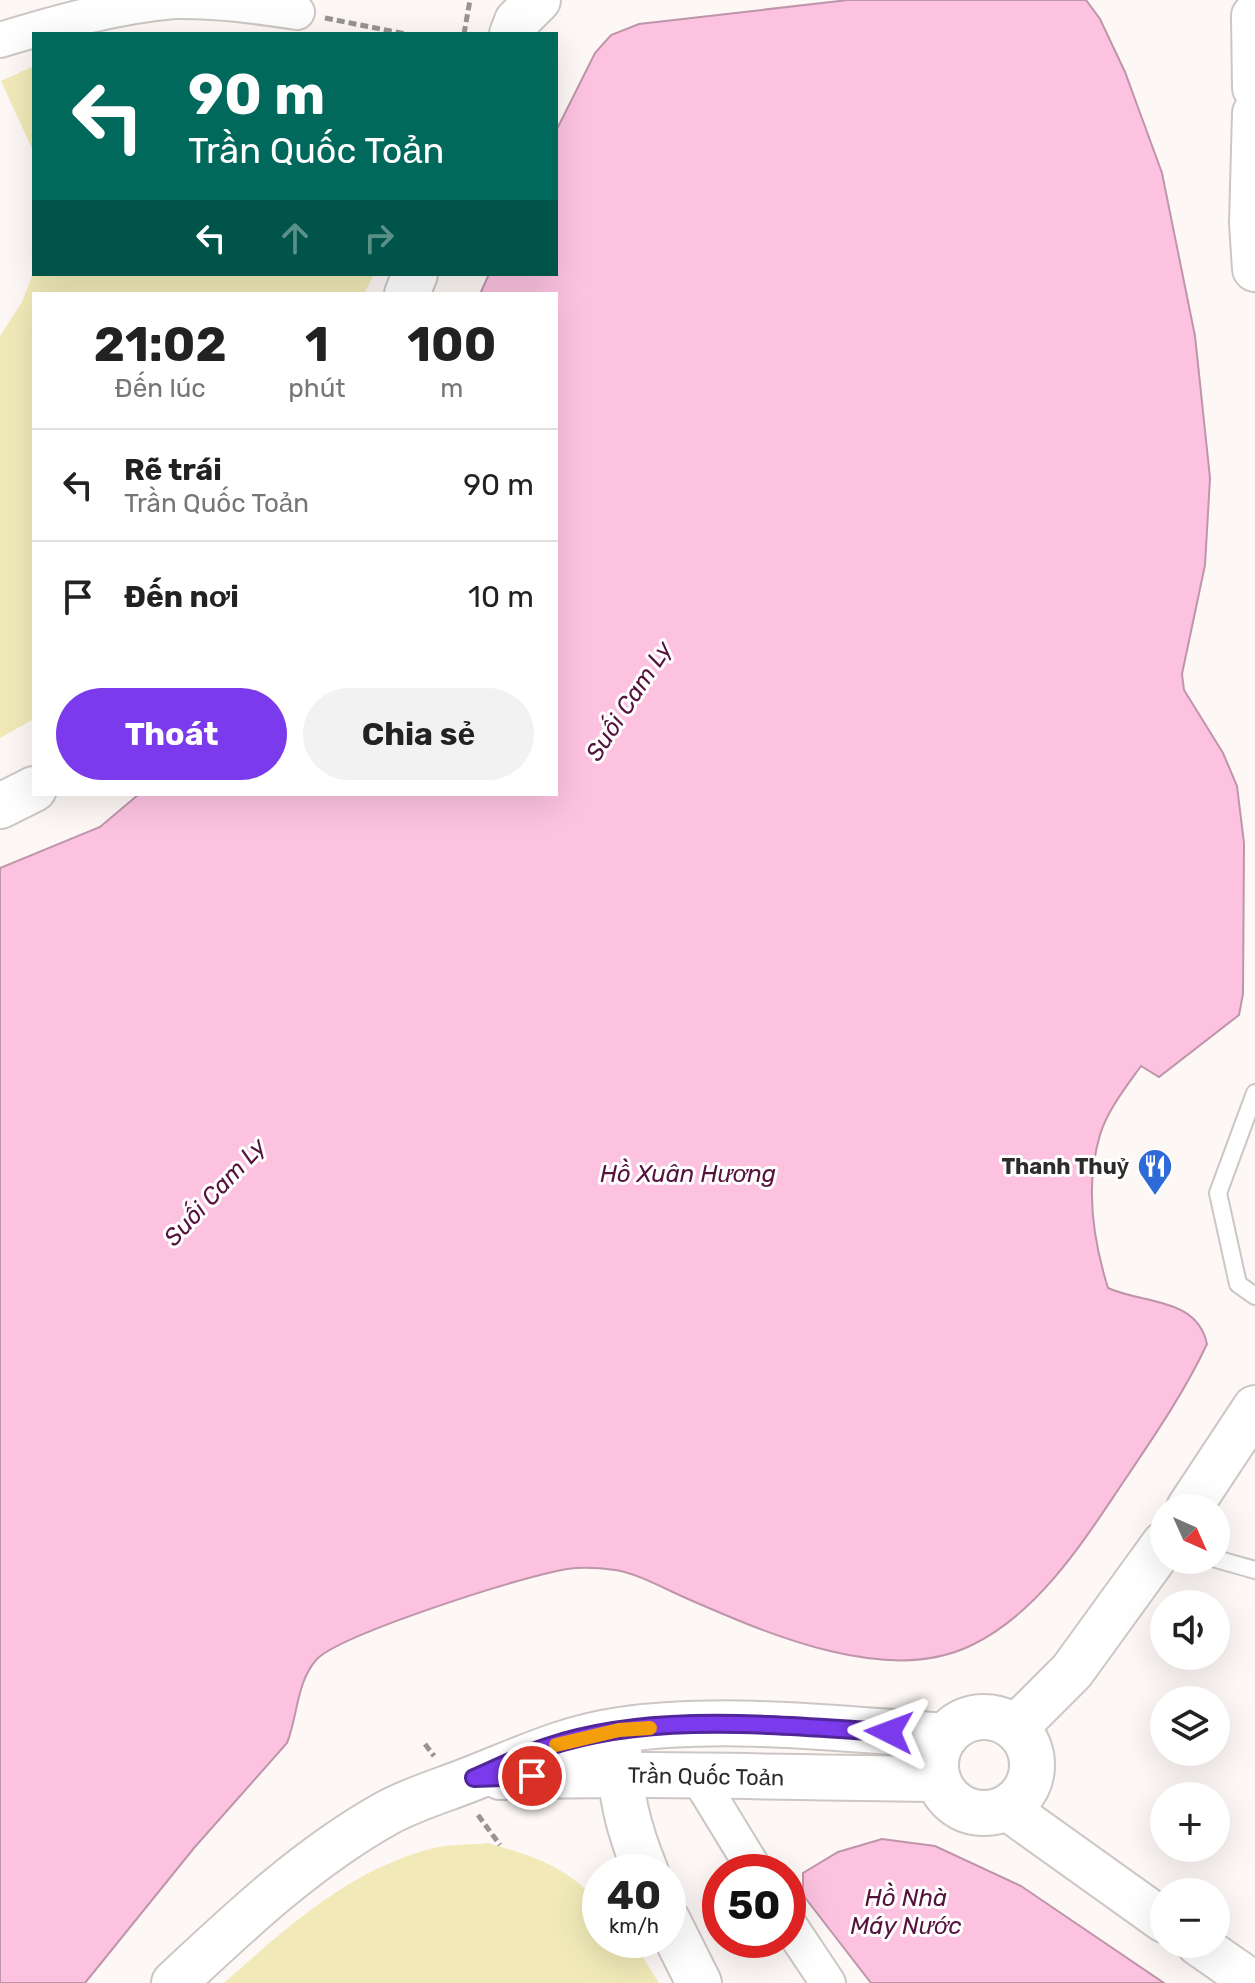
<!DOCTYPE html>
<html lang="vi">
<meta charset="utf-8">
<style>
body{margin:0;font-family:Rubik,sans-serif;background:#f2f2f2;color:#222;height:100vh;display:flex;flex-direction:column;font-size:30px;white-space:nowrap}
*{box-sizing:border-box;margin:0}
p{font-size:26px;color:#767676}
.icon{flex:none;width:44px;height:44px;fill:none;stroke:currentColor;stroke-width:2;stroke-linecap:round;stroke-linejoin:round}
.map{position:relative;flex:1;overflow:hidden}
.drawer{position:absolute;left:32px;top:292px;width:526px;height:504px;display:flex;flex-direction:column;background:#fff;border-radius:0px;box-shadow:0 8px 32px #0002}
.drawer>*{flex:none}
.guide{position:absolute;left:32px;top:32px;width:526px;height:244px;border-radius:0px;box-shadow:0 8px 32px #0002;background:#00695c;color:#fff;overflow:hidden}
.needle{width:52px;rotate:135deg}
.buttons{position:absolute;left:1150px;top:1494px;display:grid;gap:16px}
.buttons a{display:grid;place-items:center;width:80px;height:80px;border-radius:50%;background:#fff;box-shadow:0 8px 32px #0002;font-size:40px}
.speed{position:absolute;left:582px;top:1854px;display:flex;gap:16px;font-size:40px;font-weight:700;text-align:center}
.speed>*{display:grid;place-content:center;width:104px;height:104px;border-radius:50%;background:#fff;box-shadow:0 8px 32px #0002;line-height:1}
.speed small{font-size:20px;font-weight:400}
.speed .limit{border:12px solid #d22;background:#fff;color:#111}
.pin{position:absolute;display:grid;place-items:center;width:68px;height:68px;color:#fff;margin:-34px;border:4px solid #fff;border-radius:50%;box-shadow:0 2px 8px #0007}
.me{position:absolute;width:88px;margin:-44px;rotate:273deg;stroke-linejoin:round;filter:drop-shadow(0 0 6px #0008)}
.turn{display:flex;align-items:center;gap:28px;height:168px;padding:0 24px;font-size:36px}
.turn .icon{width:104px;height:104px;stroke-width:2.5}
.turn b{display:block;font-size:56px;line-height:68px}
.lanes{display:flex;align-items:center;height:76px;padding:0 24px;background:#0003;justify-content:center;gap:40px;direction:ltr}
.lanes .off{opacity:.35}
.eta{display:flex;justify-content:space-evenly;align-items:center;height:136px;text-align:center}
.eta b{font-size:48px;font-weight:700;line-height:56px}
.button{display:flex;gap:16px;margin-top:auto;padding:16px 24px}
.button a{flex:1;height:92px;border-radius:48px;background:#7c3aed;color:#fff;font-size:32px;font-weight:700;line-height:92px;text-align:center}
.button a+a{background:#f2f2f2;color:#222}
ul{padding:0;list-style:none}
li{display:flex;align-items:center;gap:24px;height:112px;padding:0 24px;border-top:2px solid #e0e0e0}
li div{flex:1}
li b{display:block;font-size:30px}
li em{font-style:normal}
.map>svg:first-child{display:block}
.green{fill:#f1eab8}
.water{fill:#fcc2e0;stroke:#be95aa;stroke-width:2}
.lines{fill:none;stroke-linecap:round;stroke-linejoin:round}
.service-casing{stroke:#ccc7c4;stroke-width:20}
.minor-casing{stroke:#ccc7c4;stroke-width:38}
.tertiary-casing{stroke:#ccc7c4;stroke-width:46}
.secondary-casing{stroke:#ccc7c4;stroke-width:48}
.path{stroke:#989492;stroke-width:5;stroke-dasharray:8 4;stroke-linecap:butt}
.service{stroke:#fff;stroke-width:16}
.minor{stroke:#fff;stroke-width:34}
.tertiary{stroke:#fff;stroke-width:42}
.secondary{stroke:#fff;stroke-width:44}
.route-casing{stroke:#51269a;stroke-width:20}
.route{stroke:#7c3aed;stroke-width:14}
.slow{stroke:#f59e0b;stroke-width:14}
.labels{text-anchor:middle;stroke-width:6;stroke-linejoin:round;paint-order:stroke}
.poi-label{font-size:22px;font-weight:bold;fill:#2e2c2b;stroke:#fff;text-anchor:end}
.street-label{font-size:22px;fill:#2e2c2b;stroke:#fff}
.water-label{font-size:24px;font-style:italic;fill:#55133c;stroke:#fff}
</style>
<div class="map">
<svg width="1255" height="1983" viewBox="0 0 1255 1983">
<rect width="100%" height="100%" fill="#fdf8f5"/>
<path class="green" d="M34 66V153L1 81Z
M34 271V274H374L364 294H34V719L0 738V336L22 302Z
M488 1843C536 1857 564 1865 600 1903V1940H632L659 1983H224C289 1926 347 1871 433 1848 451 1844 471 1845 488 1843Z"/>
<path class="water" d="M848 0H1086L1100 19 1125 72 1162 173 1195 336 1210 478 1205 565 1182 674 1184 690 1223 753 1237 786 1244 843 1243 994 1239 1015 1159 1077 1141 1066C1126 1087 1107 1111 1100 1135 1085 1185 1093 1240 1108 1288 1143 1304 1197 1297 1207 1344 1185 1391 1155 1435 1126 1478 1085 1539 1040 1612 972 1645 927 1667 876 1662 830 1651 780 1639 734 1619 688 1599 667 1590 637 1573 615 1570 601 1568 581 1567 567 1569 526 1575 342 1634 317 1659 296 1682 298 1716 287 1743L194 1848 85 1983H0V868L100 827 139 794H556V294H480L489 274H556V131L595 53 611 35 639 24Z
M882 1839 935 1846 1021 1886 1164 1983H871L803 1895V1873L838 1852Z"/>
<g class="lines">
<g class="service-casing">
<path id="service" d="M1255 1093 1218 1193 1238 1284 1255 1296
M1216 1559 1255 1570"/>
</g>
<g class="minor-casing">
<path id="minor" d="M0 40C56 23 115 6 174 1 215 0 257 6 297 12
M698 1777 756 1872
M788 1923 828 1983"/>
</g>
<g class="tertiary-casing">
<path id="tertiary" d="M1006 1808 1164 1921
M1198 1944 1254 1983"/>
</g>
<g class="secondary-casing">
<path id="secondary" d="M1254 16 1255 88
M512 34 517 21 538 0
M1255 113 1252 223 1255 269
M407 294 415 274
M0 806 34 789
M1189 1508 1255 1408
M936 1765a48 48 0 1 1 96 0a48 48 0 1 1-96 0Z
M1015 1728 1072 1671 1164 1544
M619 1745C619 1792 628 1828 646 1872
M500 1777C646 1772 792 1778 938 1779
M668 1921 699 1983
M174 1983C240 1921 308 1857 387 1813 414 1798 447 1789 476 1777 524 1758 569 1737 620 1730 724 1715 841 1729 946 1736"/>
</g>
<path class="path" d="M325 18 406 34
M464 34 470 0
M425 1744 434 1756
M478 1815 500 1845"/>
<use href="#service" class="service"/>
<use href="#minor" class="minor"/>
<use href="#tertiary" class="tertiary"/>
<use href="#secondary" class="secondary"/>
</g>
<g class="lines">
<g class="route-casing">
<path id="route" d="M532 1776 474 1778C498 1768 522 1755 547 1747 653 1711 780 1726 889 1732"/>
</g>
<use href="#route" class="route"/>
<path class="slow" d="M556 1745 619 1730 650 1728"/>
</g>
<defs>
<g id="restaurant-pin" transform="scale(1.8)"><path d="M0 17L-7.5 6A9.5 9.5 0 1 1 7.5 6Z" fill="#2e6bd8" stroke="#fff"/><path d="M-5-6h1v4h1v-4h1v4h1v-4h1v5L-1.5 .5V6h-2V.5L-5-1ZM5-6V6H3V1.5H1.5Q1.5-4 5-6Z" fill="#fff"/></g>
</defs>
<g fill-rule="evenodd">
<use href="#restaurant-pin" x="1155" y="1166"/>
</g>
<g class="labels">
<g class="poi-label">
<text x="1129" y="1174">Thanh Thuỷ</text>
</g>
<g class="street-label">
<text transform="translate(706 1776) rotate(1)" y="8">Trần Quốc Toản</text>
</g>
<g class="water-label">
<text transform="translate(629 701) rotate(-57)" y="8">Suối Cam Ly</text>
<text x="688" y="1182">Hồ Xuân Hương</text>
<text transform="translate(215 1192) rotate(-47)" y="8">Suối Cam Ly</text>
<text x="906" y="1906">Hồ Nhà<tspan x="906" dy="28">Máy Nước</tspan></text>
</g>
</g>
</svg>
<div class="buttons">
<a><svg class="needle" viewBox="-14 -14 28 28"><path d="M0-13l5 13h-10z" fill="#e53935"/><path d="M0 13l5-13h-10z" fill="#767676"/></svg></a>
<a><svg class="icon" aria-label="sound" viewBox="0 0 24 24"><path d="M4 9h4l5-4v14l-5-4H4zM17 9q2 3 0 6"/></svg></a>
<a><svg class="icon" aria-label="layers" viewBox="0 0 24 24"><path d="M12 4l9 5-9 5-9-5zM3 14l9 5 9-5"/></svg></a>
<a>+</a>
<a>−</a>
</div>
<div class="speed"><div>40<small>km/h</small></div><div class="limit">50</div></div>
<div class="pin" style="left:532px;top:1776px;background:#d93025"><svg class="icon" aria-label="arrive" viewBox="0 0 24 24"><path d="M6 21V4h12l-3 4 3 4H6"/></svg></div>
<svg class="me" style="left:889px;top:1732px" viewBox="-20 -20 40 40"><path d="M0-17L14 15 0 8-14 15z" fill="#7c3aed" stroke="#fff" stroke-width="4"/></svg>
<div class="guide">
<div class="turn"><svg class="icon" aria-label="left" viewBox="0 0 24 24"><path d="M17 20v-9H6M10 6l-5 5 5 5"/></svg><div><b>90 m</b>Trần Quốc Toản</div></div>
<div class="lanes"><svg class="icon" aria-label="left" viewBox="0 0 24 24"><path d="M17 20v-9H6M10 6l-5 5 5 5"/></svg><svg class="icon off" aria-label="ahead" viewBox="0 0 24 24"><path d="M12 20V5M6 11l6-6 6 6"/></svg><svg class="icon off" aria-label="right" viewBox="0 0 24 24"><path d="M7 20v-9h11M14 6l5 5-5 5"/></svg></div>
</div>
<section class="drawer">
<div class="eta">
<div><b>21:02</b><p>Đến lúc</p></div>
<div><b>1</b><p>phút</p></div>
<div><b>100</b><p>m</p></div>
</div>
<ul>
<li><svg class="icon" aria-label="left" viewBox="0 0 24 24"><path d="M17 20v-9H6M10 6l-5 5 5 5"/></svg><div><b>Rẽ trái</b><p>Trần Quốc Toản</p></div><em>90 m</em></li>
<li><svg class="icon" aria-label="arrive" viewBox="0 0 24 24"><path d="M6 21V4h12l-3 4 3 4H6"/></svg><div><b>Đến nơi</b></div><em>10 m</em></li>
</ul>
<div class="button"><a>Thoát</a><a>Chia sẻ</a></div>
</section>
</div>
